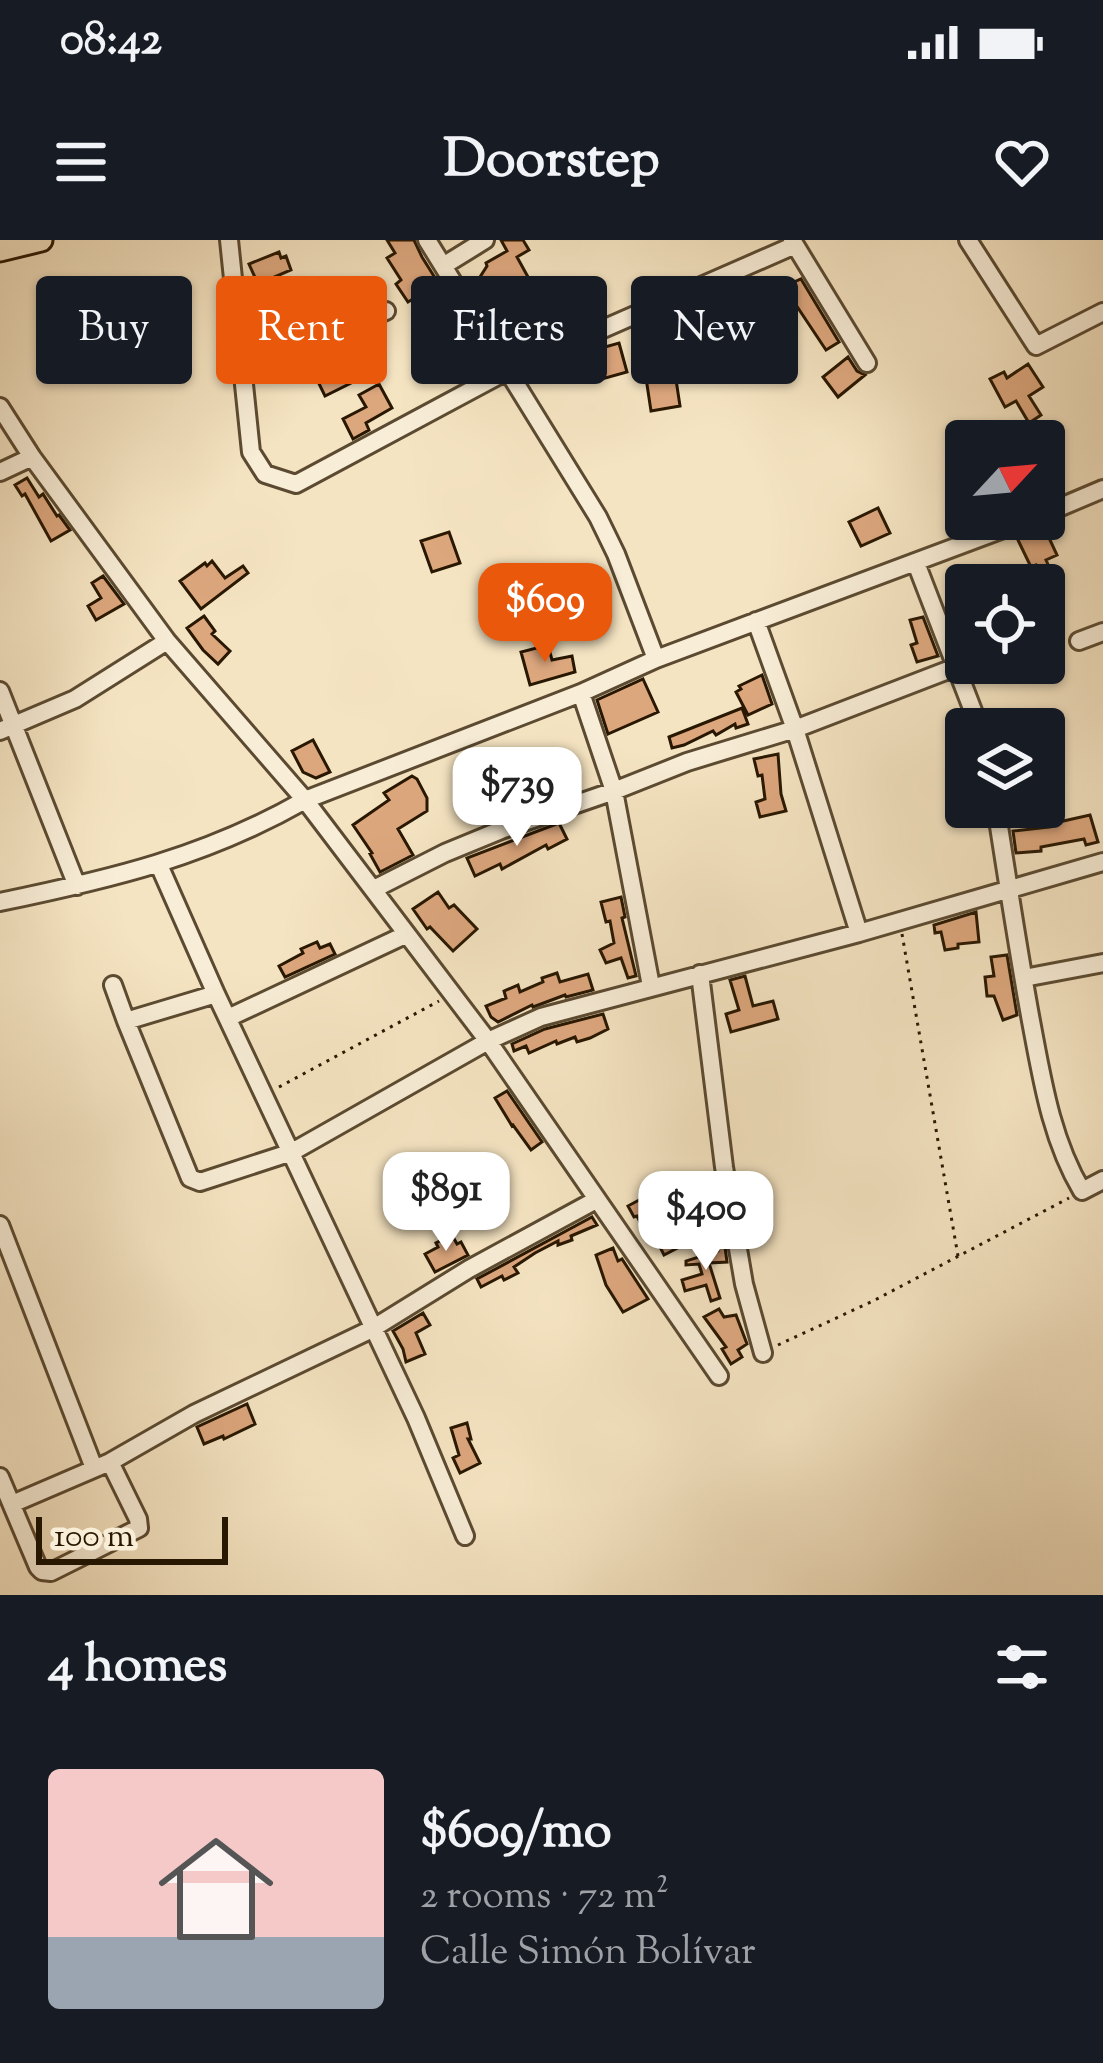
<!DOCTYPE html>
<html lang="en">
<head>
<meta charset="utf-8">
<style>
  body { margin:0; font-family:"Sorts Mill Goudy",serif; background:#242831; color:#f1f3f6; height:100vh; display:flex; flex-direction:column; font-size:45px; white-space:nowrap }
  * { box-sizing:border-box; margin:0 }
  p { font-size:39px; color:#9ea1a6 }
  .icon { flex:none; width:66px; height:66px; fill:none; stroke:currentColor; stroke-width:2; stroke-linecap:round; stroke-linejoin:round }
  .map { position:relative; height:1355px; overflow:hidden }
  .drawer { display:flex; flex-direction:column; background:#171b24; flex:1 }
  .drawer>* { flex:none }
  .banner { position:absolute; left:36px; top:36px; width:1032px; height:108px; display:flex; gap:24px }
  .needle { width:78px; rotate:64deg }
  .tools { position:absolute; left:945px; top:180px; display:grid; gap:24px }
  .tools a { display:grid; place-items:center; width:120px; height:120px; border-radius:12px; background:#171b24; box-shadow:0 3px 9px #0004; font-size:60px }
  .scale { position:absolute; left:36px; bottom:30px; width:192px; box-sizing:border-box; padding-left:12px; border:6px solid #281701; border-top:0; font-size:33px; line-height:42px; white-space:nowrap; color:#281701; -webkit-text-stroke:9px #f8edd7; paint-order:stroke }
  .price { position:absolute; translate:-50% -102px; padding:0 27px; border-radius:24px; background:#fff; color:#222; font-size:39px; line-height:78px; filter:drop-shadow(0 3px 6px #0008) }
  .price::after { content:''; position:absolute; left:50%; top:72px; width:36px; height:27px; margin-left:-18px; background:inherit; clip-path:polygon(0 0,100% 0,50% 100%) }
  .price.selected { background:#ea580c; color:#fff }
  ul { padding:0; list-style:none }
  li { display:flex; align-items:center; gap:36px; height:300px; padding:0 48px }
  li+li { border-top:3px solid #363941 }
  li span { display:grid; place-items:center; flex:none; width:336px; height:240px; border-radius:12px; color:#555 }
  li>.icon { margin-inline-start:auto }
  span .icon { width:144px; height:144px; fill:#fffc; stroke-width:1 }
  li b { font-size:51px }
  h2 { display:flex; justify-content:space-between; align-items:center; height:144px; padding:0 48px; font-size:51px }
  .pill { padding:0 42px; border-radius:12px; background:#171b24; box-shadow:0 3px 9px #0004; font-size:42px; line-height:108px }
  .pill.selected { background:#ea580c; color:#fff }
  .status { display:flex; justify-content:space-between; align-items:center; height:84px; padding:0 60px; background:#171b24; direction:ltr }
  .status svg { height:33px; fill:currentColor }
  header { display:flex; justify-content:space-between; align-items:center; height:156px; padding:0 48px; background:#171b24; font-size:54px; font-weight:800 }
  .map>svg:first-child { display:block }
  .building { fill:#dda77e; stroke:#281701; stroke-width:3 }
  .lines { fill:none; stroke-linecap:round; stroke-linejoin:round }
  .minor-casing { stroke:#5b4a31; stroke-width:22 }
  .major-casing { stroke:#281701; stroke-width:27 }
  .path { stroke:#281701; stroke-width:3; stroke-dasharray:3 6; stroke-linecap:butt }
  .minor { stroke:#f8edd7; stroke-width:16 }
  .major { stroke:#f5e4c2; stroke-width:21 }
</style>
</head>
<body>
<div class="status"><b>08:42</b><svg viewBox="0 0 49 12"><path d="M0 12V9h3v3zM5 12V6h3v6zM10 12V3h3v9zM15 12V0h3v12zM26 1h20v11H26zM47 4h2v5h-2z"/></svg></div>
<header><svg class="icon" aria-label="menu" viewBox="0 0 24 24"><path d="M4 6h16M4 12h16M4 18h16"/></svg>Doorstep<svg class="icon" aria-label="heart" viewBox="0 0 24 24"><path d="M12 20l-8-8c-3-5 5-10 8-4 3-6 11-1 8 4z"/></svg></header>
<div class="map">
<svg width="1103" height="1355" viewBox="0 0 1103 1355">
  <rect width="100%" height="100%" fill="#f5e4c2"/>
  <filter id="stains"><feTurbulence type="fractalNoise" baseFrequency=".00167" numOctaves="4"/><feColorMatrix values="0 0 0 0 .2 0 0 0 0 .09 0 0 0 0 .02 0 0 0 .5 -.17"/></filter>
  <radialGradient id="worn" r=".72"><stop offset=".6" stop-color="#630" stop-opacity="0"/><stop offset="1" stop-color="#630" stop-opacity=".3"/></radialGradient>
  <path class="building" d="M387 0H414L422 17 457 73 442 82 424 52 408 62 396 44 401 40 387 18 395 13Z
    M501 0H523L529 10 517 17 528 37 495 57 491 49 483 45 480 37 487 26 486 23 507 11Z
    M279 12 281 18 286 16 291 30 258 44 249 24Z
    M801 39 839 102 826 110 792 59 789 60 783 47Z
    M295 56 299 78 258 86 254 64Z
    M619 103 627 132 602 139 594 110Z
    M334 107 351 143 325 156 307 119Z
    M848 117 857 131 865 135 838 157 823 137Z
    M1028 124 1043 147 1029 156 1041 175 1029 183 1016 161 1005 167 990 139 1004 132 1007 138Z
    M675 133 680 166 651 171 646 138Z
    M379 144 392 168 366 183 369 190 353 199 343 179 366 167 359 155Z
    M27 238 39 257 43 254 57 276 59 275 70 290 51 301 25 254 22 256 15 245Z
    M878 268 890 293 861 306 849 282Z
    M1044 287 1057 315 1046 320 1057 344 1046 349 1036 325 1031 327 1017 298Z
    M449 292 460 323 432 332 421 301Z
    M212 321 225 338 243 326 248 333 201 369 180 341 205 323 207 326Z
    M103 336 124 364 96 380 88 366 101 358 92 343Z
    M204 376 215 391 212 394 230 411 218 424 203 410 187 388Z
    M923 377 938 416 917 422 911 405 917 403 910 380Z
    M548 405 552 420 572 416 575 432 530 445 521 412Z
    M762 435 772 464 748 475 736 452 741 449 739 446Z
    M643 439 658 472 608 494 597 460Z
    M742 468 748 484 736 488 735 484 716 495 713 491 684 505 672 508 669 497Z
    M313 500 330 532 316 538 303 532 292 511Z
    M778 514 781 554 786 571 760 577 756 562 765 559 762 535 758 536 754 519Z
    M412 536 417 539 427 558V571L398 589 413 615 380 632 370 614 372 613 353 585 389 560 384 553Z
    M1090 575 1098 602 1086 605 1084 599 1041 607V611L1016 613 1013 591 1050 587V584Z
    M559 583 567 599 548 609 546 605 502 629 500 624 475 636 467 618Z
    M438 652 449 668 454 665 477 689 453 711 430 687 427 689 413 669Z
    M621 657 625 677 622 678 636 736 628 738 621 718 606 723 600 710 614 703 610 681 606 682 601 662Z
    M976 672 979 702 958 704V708L945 710 941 692 935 693 934 685Z
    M317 702 320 708 330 704 335 714 285 737 279 726 303 713 301 709Z
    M1007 715 1017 775 1003 780 994 756H987L985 737 994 736 991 717Z
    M557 733 560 742 588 734 593 750 566 757 565 755 533 767 532 765 498 782 491 777 486 766 506 758 504 751 518 745 520 752 543 742 542 738Z
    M745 736 753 766 773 761 778 779 731 792 726 774 739 770 730 740Z
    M603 774 608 789 590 798 577 802 575 797 557 804 556 801 529 813 526 806 514 811 512 804 545 789Z
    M507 851 542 902 531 910 513 885 512 886 495 858Z
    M641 959 653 982 665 976 667 979 692 973 694 983 677 988 685 1004 664 1015 655 997 649 1000 637 976 634 977 628 966Z
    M592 977 597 985 571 996 572 1000 558 1005V1001L535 1013 514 1027 518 1033 504 1040 502 1036 481 1047 477 1039Z
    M452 995 457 1004 461 1002 468 1015 435 1032 425 1014 438 1007 436 1003Z
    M718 1007H725L727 1022 709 1023 720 1058 711 1061 706 1045 685 1051 682 1040 702 1034 699 1024 686 1025V1021L718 1011Z
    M613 1008 618 1021 622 1019 648 1059 623 1072 606 1045 596 1015Z
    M719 1069 724 1077 736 1075 747 1104 738 1110 742 1117 731 1124 722 1109 726 1107 704 1077Z
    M423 1073 430 1085 416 1093 425 1114 406 1122 403 1109 393 1091Z
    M247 1164 255 1184 224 1199 223 1196 204 1204 197 1187Z
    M467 1183 471 1199H468L480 1223 460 1233 453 1218 459 1215 451 1188Z"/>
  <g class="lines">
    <defs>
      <path id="minor" d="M229 0 251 212 265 234 296 244 507 131 795 5
        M427 0 598 277 616 314 656 419
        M792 0 867 123
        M968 0 1036 106 1103 72
        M443 26 485 0
        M244 132 386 71
        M0 167 32 217 167 401 305 560 488 801 719 1136
        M0 232 32 217
        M1044 274 1103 249
        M916 323 980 489
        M756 381 795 489 859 693
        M1079 401 1103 392
        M0 451 77 646
        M581 453 614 551 651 746
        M0 491 75 459 167 401
        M996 567C1007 638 1018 710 1031 781 1042 839 1051 899 1082 951L1103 940
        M159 625 216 754 416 1178 465 1296
        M374 649 445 613 501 590 614 551 687 522 795 489 956 427
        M0 662C111 639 205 617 305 560L581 453 656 419 1030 279
        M700 734 724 927 744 1044 763 1113
        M1024 738 1103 723
        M113 745 126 781 216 754
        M228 778 405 695
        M126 781 190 938 200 942 292 912 488 801 541 777 859 693 1103 622
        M0 985 94 1228
        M0 1237 38 1327 42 1331 51 1332 139 1288 138 1279 110 1222
        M12 1264 110 1222 194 1174 372 1089 469 1029 596 960"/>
      <path id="major" d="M0 10 41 0"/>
    </defs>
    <use href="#minor" class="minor-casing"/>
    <use href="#major" class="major-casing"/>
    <path class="path" d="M902 694 958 1016
      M279 847 439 761
      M778 1105 873 1061 1069 958"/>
    <use href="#minor" class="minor"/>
    <use href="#major" class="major"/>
  </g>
  <rect width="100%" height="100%" filter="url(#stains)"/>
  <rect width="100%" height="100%" fill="url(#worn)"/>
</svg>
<div class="tools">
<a><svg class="needle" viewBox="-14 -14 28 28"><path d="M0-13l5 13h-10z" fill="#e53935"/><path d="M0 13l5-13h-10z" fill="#9ea1a6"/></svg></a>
<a><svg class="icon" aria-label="locate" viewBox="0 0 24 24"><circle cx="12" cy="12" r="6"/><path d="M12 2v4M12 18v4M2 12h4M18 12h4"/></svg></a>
<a><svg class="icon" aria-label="layers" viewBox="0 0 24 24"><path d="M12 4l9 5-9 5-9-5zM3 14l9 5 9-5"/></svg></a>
</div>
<div class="scale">100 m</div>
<b class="price selected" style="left:545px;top:425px">$609</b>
<b class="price" style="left:517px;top:609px">$739</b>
<b class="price" style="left:446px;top:1014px">$891</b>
<b class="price" style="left:706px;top:1033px">$400</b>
<div class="banner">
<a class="pill">Buy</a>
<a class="pill selected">Rent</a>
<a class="pill">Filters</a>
<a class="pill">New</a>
</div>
</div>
<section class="drawer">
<h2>4 homes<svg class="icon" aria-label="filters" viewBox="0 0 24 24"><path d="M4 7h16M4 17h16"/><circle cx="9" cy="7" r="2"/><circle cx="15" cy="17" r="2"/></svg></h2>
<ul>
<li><span style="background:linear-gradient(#f6c9c9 70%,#9aa5b1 0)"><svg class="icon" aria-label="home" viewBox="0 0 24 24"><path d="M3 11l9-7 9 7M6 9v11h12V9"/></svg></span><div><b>$609/mo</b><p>2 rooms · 72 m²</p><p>Calle Simón Bolívar</p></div></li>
</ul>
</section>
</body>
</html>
